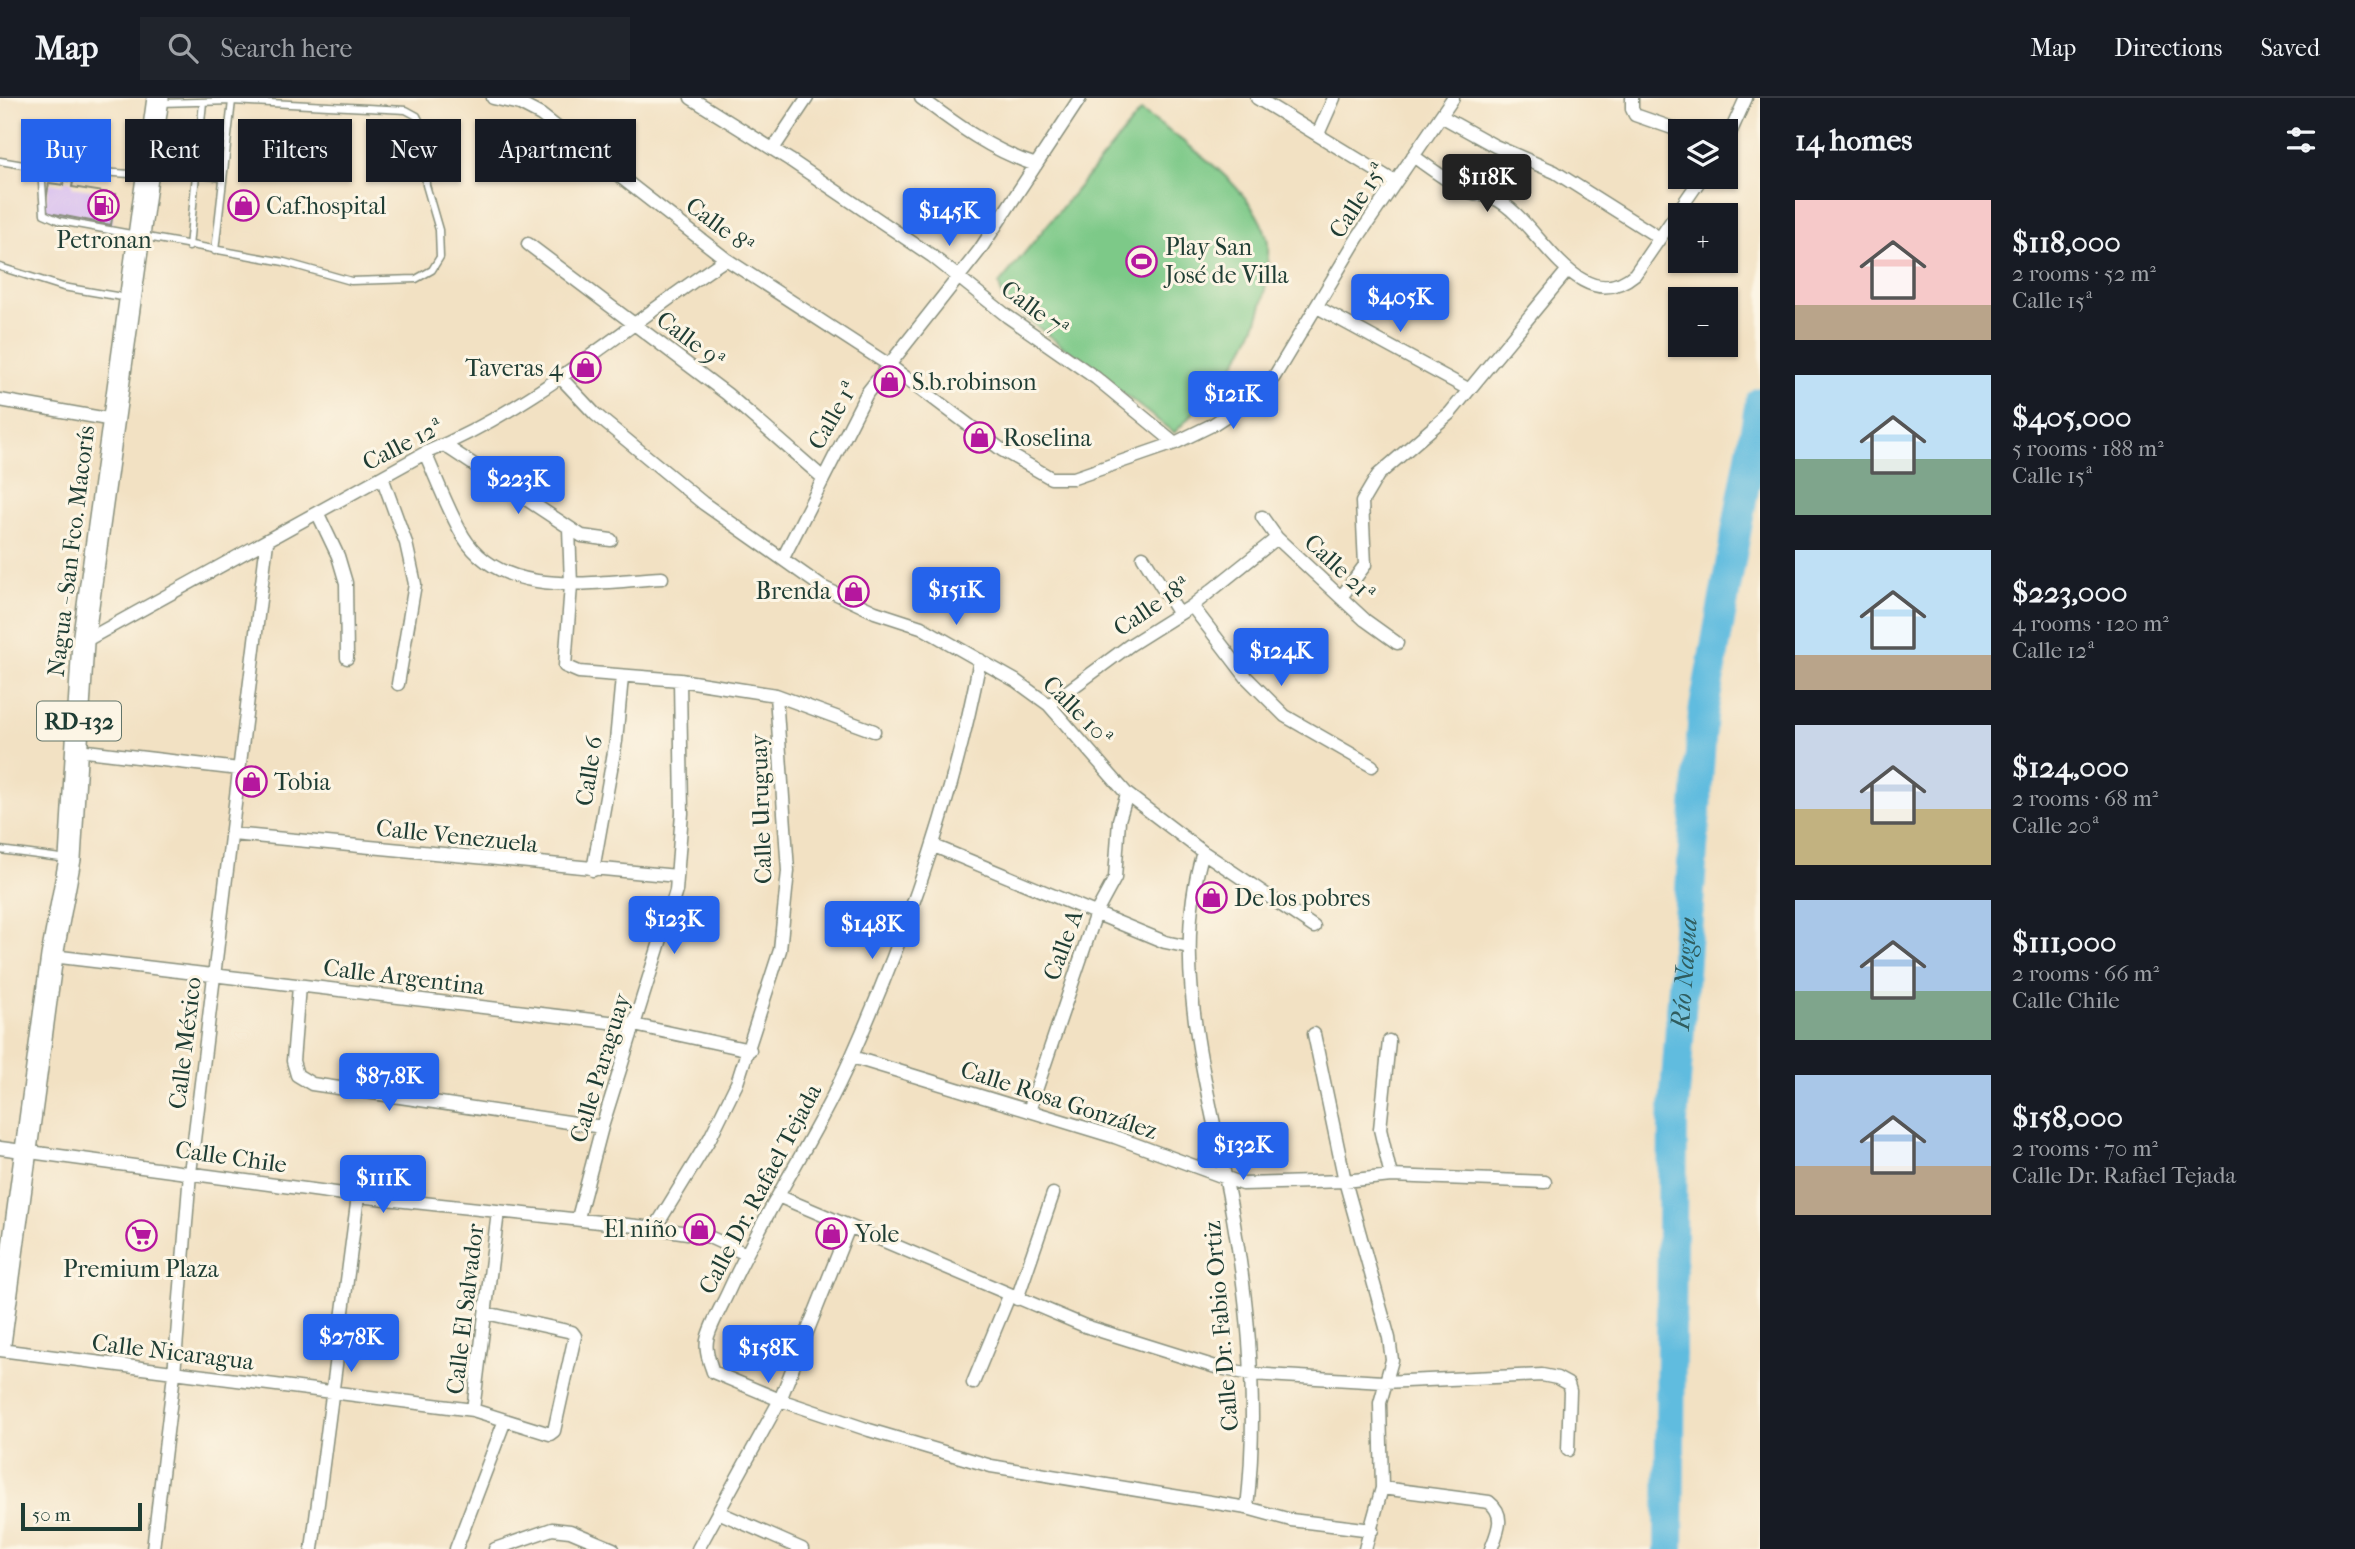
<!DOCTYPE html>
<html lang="en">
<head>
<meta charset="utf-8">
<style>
  body { margin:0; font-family:"IM FELL French Canon",serif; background:#20242c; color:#f1f3f6; height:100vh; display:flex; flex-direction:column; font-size:26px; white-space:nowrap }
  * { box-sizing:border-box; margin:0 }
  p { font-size:23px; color:#9ea1a6 }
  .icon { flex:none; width:38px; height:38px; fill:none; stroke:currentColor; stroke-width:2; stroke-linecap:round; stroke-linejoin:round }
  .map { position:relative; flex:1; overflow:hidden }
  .drawer { display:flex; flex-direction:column; background:#171b24; width:595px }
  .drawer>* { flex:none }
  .guide { position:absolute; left:21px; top:21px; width:665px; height:63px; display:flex; gap:14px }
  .buttons { position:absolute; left:1668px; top:21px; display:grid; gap:14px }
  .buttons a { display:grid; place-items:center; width:70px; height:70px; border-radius:0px; background:#171b24; box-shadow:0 2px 5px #0004; font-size:35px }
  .scale { position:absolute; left:21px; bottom:18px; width:121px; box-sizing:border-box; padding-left:7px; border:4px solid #1f3d34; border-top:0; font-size:19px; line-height:24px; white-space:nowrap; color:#1f3d34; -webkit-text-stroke:5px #fcf5e5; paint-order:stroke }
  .price { position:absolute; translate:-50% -60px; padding:0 16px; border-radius:7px; background:#2563eb; color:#fff; font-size:23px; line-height:46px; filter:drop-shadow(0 2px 4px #0008) }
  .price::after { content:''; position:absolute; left:50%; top:42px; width:21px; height:16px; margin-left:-10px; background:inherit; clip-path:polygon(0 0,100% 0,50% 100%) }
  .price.selected { background:#222; color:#fff }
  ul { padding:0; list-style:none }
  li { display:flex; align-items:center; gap:21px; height:175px; padding:0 35px }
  li span { display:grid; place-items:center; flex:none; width:196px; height:140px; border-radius:0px; color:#555 }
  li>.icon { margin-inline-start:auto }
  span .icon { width:84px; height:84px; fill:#fffc; stroke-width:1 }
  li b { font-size:30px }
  h2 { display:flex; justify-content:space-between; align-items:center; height:84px; padding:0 35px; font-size:30px }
  .tag { padding:0 24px; border-radius:0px; background:#171b24; box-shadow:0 2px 5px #0004; font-size:24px; line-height:63px }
  .tag.selected { background:#2563eb; color:#fff }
  header { display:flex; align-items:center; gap:42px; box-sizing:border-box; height:98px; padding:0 35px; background:#171b24; border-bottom:2px solid #363941 }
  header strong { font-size:33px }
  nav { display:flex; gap:38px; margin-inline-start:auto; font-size:24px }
  .search { width:490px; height:63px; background:#20242c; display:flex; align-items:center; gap:18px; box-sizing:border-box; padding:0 24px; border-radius:0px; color:#9ea1a6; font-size:26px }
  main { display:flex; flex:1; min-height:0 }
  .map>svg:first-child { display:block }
  .green { fill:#7dc988; stroke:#4e835e; stroke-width:2 }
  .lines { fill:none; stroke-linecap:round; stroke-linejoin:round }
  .river { stroke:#61bcdf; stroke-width:30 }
  .building { fill:#cfb1f2 }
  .lane-casing { stroke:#888f7c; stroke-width:9 }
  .street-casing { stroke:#888f7c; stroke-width:15 }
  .primary-casing { stroke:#888f7c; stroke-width:24 }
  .lane { stroke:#fff; stroke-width:6 }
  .street { stroke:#fff; stroke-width:12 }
  .primary { stroke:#fff; stroke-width:21 }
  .labels { text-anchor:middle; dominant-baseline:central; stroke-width:6; stroke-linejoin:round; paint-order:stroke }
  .shield { fill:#fcf5e5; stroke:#617469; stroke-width:2 }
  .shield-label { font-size:23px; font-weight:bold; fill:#1f3d34 }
  .street-label { font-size:24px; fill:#1f3d34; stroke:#fcf5e5 }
  .poi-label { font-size:24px; fill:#1f3d34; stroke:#fcf5e5; text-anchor:start }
  .water-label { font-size:26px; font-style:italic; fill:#305d5f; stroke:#fcf5e5 }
</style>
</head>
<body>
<header>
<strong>Map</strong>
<div class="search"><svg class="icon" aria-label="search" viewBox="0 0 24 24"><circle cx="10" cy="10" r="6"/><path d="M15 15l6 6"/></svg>Search here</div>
<nav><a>Map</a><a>Directions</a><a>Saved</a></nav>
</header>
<main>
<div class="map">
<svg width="1760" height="1451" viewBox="0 0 1760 1451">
  <rect width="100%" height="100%" fill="#fcf5e5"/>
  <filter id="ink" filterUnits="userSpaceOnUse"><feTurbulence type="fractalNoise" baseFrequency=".0143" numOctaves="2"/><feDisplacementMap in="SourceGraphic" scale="14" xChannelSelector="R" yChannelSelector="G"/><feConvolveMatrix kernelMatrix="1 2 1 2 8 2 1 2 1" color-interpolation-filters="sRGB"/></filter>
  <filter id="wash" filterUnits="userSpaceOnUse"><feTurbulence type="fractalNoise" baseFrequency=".00686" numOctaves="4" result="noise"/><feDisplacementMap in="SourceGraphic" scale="28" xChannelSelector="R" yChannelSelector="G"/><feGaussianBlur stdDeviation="1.57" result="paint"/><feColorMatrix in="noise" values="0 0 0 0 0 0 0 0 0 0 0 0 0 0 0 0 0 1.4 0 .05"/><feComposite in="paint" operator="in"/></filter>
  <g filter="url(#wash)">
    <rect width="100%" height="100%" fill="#f2e1c3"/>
    <path class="green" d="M1141 13C1184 44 1251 86 1267 140 1270 149 1267 163 1267 172 1264 243 1221 287 1174 335L1003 202 999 186Z"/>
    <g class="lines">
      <path class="river" id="s1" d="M1669 1451 1673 1024 1703 615 1760 304"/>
    </g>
    <g id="blocks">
      <path class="building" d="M64 82 73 84 72 89 116 96 111 127 44 114 49 85 63 87Z"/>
    </g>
  </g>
  <g filter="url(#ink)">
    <use href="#blocks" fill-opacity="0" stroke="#888f7c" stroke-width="2"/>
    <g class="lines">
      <defs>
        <path id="lane" d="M0 63 41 70 145 77
          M41 70 44 116 60 123 284 164 351 183 416 181 432 172 440 159 439 132 426 87 423 30 417 18 406 12 232 3 160 5
          M196 76 223 80
          M189 149 203 4
          M215 153 232 3
          M0 169 63 189 128 200
          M0 752 68 761"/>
        <path id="street" d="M493 0 520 6 541 17 726 161 889 267 1002 352 1051 380H1074L1175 345 1212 327 1249 303 1274 279 1358 139 1453 0
          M691 0 790 62 932 158 1007 218 1096 280 1175 345
          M921 0C957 27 992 53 1036 67
          M1257 0 1395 84
          M1632 0V11L1635 17 1681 33
          M1441 18 1495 48 1555 74 1658 139
          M1318 36 1334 0
          M1726 44 1746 0
          M773 51 807 0
          M1413 58C1432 71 1450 86 1473 95 1479 97 1487 97 1494 100 1538 120 1577 224 1635 176L1702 79
          M528 146 727 296 822 379
          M1317 209 1468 291
          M561 280 595 316 703 405 822 489 875 514 921 529 1016 583 1049 607 1127 696 1203 754 1314 829
          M0 302 113 322
          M444 347 582 438 611 442
          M425 355C437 382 448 412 463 438 503 504 599 483 662 480
          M382 379 406 445 415 486 398 586
          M318 416 338 458 346 485 347 560
          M1262 419 1277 440 1365 522 1397 545
          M569 430 571 487 565 568 579 574 680 582 776 597 874 633
          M1143 459 1179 516
          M783 460 867 295 979 153 1080 0
          M1342 498 1365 467 1362 404 1378 377 1450 315 1567 173
          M1192 508 1247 580 1285 618 1372 668
          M83 544 425 355C537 309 626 227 726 161
          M980 562C954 699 908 832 851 960 816 1039 766 1111 730 1190 723 1206 713 1222 708 1238 704 1251 709 1262 713 1274L780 1302 869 1332 991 1368 1247 1410 1291 1422 1372 1432
          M1049 607 1130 547 1192 508 1277 440
          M78 652 239 671
          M232 736 677 778
          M934 748 1165 844 1189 849
          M1203 754C1167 871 1213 1003 1233 1120 1250 1215 1258 1313 1247 1410
          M593 772 616 643 622 579
          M52 858 634 927 750 952
          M299 888 293 963 297 977 312 986 602 1029
          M1314 936 1345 1083 1389 1240 1392 1262 1380 1305 1382 1390 1365 1451
          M1389 943 1380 1031 1391 1078
          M852 959 1115 1039 1243 1086 1345 1083 1391 1078 1545 1084
          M1029 1013 1096 815 1115 780 1119 722 1127 696
          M0 1050 358 1098 655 1130 707 1138 746 1156
          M778 1098 1085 1228 1219 1270 1251 1276 1383 1284 1542 1277 1557 1280 1568 1286 1570 1293 1568 1352
          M578 1120 602 1029 676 793 682 715 680 582
          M655 1130 710 1040 737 985 780 852 788 773 776 597
          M1017 1201 1053 1096
          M0 1252 473 1312 550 1336 554 1333 575 1238 572 1234 486 1215
          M973 1285 1009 1198
          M473 1312 498 1114
          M1382 1390 1489 1404C1506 1417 1498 1433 1491 1451
          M718 1414 802 1451
          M153 1451 174 1276 190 1075 267 444
          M312 1451 358 1098
          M456 1451 505 1322
          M495 1451 552 1431 570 1433 613 1451
          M698 1451 780 1302 849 1129"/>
        <path id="primary" d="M0 1246 52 858 70 761 83 544 158 0"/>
      </defs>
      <use href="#lane" class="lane-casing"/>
      <use href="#street" class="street-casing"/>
      <use href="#primary" class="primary-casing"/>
      <use href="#lane" class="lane"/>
      <use href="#street" class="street"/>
      <use href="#primary" class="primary"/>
    </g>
  </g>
  <defs>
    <symbol id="fuel-ring" viewBox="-11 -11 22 22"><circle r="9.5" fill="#fcf5e5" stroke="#b5179e" stroke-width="1.5"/><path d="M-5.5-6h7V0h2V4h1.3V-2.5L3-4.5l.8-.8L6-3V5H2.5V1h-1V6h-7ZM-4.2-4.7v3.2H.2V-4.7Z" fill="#b5179e"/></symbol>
    <symbol id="shop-ring" viewBox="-11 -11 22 22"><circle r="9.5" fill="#fcf5e5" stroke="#b5179e" stroke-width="1.5"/><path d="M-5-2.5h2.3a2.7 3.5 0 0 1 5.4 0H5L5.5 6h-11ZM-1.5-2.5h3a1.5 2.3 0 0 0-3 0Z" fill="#b5179e"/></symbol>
    <symbol id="stadium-ring" viewBox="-11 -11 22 22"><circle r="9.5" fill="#fcf5e5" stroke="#b5179e" stroke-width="1.5"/><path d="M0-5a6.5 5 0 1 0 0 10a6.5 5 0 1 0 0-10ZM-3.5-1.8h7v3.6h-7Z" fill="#b5179e"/></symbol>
    <symbol id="supermarket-ring" viewBox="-11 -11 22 22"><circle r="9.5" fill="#fcf5e5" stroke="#b5179e" stroke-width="1.5"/><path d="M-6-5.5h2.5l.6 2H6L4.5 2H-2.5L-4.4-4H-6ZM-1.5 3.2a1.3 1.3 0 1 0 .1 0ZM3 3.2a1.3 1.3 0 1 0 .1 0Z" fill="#b5179e"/></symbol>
  </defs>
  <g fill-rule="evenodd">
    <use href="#fuel-ring" x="86" y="90" width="35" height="35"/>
    <use href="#shop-ring" x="226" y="90" width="35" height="35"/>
    <use href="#stadium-ring" x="1124" y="146" width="35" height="35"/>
    <use href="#shop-ring" x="568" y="252" width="35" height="35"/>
    <use href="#shop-ring" x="872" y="266" width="35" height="35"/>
    <use href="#shop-ring" x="962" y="322" width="35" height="35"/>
    <use href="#shop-ring" x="836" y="476" width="35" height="35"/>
    <use href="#shop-ring" x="234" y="666" width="35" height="35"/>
    <use href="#shop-ring" x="1194" y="782" width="35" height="35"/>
    <use href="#shop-ring" x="682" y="1114" width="35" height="35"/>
    <use href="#shop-ring" x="814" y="1118" width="35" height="35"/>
    <use href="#supermarket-ring" x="124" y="1120" width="35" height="35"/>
  </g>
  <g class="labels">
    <rect class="shield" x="37" y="603.5" width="84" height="39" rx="5"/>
    <g class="shield-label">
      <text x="79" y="623">RD-132</text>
    </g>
    <g class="street-label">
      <text transform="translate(1358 102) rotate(-57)">Calle 15ª</text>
      <text transform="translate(720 128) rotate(37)">Calle 8ª</text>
      <text transform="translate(1035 211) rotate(37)">Calle 7ª</text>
      <text transform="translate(691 242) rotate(37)">Calle 9ª</text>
      <text transform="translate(833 317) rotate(-60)">Calle 1ª</text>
      <text transform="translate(403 346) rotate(-27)">Calle 12ª</text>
      <text transform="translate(71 453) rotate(-83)">Nagua - San Fco. Macorís</text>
      <text transform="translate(1340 470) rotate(43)">Calle 21ª</text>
      <text transform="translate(1152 508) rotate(-34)">Calle 18ª</text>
      <text transform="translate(1078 613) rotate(45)">Calle 10ª</text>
      <text transform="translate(589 673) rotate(-81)">Calle 6</text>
      <text transform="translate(761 711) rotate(-92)">Calle Uruguay</text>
      <text transform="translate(457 738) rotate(6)">Calle Venezuela</text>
      <text transform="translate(1063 847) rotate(-70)">Calle A</text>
      <text transform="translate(404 879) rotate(7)">Calle Argentina</text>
      <text transform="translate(185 945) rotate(-83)">Calle México</text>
      <text transform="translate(600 970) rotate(-73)">Calle Paraguay</text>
      <text transform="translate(1059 1002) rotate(18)">Calle Rosa González</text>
      <text transform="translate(231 1059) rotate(8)">Calle Chile</text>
      <text transform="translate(760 1091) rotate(-62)">Calle Dr. Rafael Tejada</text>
      <text transform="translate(465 1211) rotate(-83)">Calle El Salvador</text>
      <text transform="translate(1221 1228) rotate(-95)">Calle Dr. Fabio Ortiz</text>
      <text transform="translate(173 1254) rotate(7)">Calle Nicaragua</text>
    </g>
    <g class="poi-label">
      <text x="266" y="108">Caf.hospital</text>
      <text x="104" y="142" text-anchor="middle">Petronan</text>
      <text x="1165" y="149">Play San<tspan x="1165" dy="28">José de Villa</tspan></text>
      <text x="563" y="270" text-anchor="end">Taveras 4</text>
      <text x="912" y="284">S.b.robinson</text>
      <text x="1003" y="340">Roselina</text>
      <text x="831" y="493" text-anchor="end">Brenda</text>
      <text x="274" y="684">Tobia</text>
      <text x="1234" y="800">De los pobres</text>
      <text x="677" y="1131" text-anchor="end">El niño</text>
      <text x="855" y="1136">Yole</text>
      <text x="141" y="1171" text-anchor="middle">Premium Plaza</text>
    </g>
    <g class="water-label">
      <text stroke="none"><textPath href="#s1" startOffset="576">Río Nagua</textPath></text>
    </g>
  </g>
</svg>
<div class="buttons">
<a><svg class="icon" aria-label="layers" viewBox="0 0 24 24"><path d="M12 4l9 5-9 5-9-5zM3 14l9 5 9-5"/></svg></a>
<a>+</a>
<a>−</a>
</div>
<div class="scale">50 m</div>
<b class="price selected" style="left:1487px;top:116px">$118K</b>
<b class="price" style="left:949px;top:150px">$145K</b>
<b class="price" style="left:1400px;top:236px">$405K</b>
<b class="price" style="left:1233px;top:333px">$121K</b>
<b class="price" style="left:518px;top:418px">$223K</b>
<b class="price" style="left:956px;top:529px">$151K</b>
<b class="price" style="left:1281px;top:590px">$124K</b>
<b class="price" style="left:674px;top:858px">$123K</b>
<b class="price" style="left:872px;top:863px">$148K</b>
<b class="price" style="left:389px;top:1015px">$87.8K</b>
<b class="price" style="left:1243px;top:1084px">$132K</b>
<b class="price" style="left:383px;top:1117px">$111K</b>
<b class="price" style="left:351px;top:1276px">$278K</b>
<b class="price" style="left:768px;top:1287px">$158K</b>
<div class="guide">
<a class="tag selected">Buy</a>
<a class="tag">Rent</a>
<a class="tag">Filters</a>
<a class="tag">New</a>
<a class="tag">Apartment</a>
</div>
</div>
<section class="drawer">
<h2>14 homes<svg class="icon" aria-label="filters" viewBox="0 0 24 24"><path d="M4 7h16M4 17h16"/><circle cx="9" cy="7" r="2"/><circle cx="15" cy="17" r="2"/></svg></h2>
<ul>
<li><span style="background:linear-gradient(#f6c9c9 75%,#b9a48a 0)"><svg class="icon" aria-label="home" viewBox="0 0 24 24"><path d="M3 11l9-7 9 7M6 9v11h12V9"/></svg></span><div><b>$118,000</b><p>2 rooms · 52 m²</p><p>Calle 15ª</p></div></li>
<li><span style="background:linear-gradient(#bfe0f5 60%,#7fa58c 0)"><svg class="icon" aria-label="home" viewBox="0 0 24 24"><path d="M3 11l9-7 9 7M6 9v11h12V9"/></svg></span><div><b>$405,000</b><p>5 rooms · 188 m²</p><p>Calle 15ª</p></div></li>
<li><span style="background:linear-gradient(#bfe0f5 75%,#b9a48a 0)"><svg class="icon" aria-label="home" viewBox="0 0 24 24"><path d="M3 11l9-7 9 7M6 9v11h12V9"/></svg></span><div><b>$223,000</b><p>4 rooms · 120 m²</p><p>Calle 12ª</p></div></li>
<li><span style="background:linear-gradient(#c9d6e8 60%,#c2b280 0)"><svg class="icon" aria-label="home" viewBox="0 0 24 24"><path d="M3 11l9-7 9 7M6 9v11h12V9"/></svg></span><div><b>$124,000</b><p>2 rooms · 68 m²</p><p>Calle 20ª</p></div></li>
<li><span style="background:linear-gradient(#a9c7e8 65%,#7fa58c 0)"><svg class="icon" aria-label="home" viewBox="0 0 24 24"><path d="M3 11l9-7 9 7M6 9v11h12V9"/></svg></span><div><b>$111,000</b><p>2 rooms · 66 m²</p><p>Calle Chile</p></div></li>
<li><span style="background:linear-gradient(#a9c7e8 65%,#b9a48a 0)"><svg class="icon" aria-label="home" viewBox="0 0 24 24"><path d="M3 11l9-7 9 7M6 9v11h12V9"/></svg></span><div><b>$158,000</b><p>2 rooms · 70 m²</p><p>Calle Dr. Rafael Tejada</p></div></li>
</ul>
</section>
</main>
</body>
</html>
